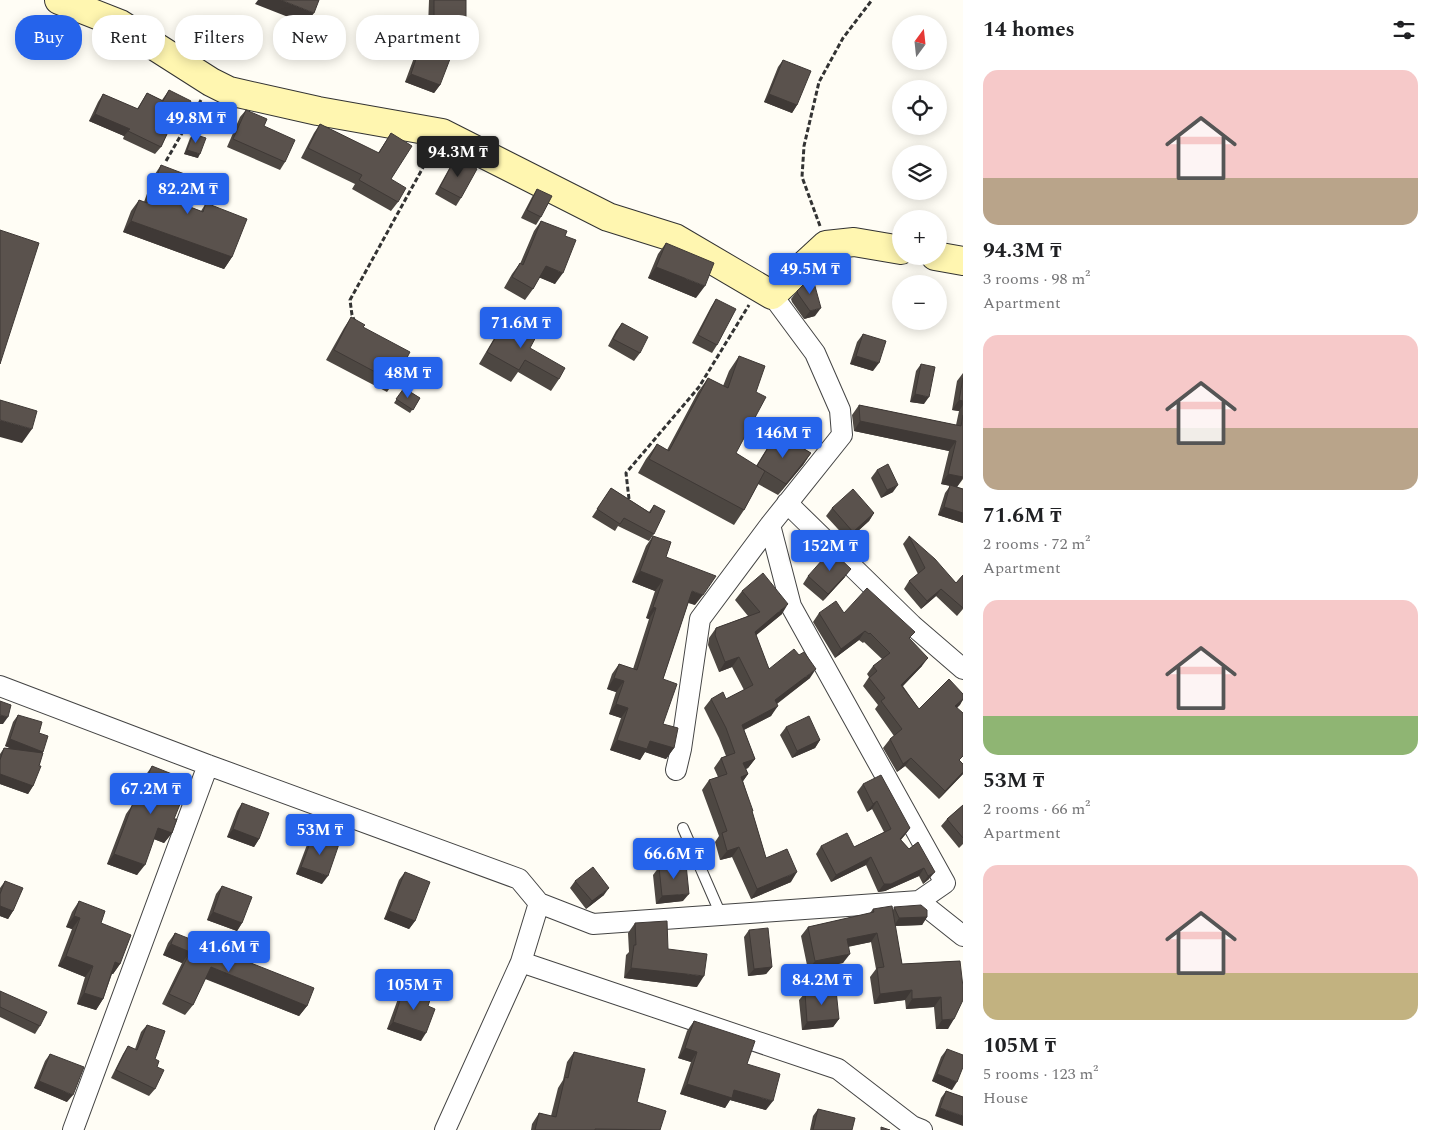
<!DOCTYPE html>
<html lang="en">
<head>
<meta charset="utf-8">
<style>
  body { margin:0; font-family:Spectral,serif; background:#f2f2f2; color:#202124; height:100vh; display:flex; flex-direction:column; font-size:19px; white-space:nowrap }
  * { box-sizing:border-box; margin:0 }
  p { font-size:16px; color:#757577 }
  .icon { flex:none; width:28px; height:28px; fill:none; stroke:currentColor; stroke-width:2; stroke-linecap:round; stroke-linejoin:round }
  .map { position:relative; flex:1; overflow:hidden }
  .panel { display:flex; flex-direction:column; background:#fff; width:475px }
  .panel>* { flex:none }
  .top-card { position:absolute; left:15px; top:15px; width:475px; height:45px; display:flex; gap:10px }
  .needle { width:32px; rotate:15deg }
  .tools { position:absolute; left:892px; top:15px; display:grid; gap:10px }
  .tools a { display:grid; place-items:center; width:55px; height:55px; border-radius:50%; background:#fff; box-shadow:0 2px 12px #0003; font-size:25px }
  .price { position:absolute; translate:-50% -42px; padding:0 11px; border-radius:5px; background:#2563eb; color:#fff; font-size:16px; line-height:32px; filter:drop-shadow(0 1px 2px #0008) }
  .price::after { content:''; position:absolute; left:50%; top:30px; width:15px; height:11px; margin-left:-8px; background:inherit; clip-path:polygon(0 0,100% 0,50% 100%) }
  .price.on { background:#222; color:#fff }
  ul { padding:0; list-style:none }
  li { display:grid; align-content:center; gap:10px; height:265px; padding:0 20px }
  li span { display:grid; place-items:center; height:155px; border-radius:15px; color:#555 }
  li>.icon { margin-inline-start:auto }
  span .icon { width:90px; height:90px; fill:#fffc; stroke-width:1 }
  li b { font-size:21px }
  h2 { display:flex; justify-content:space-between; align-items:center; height:60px; padding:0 20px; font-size:21px }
  .tag { padding:0 18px; border-radius:20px; background:#fff; box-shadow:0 2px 12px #0003; font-size:18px; line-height:45px }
  .tag.on { background:#2563eb; color:#fff }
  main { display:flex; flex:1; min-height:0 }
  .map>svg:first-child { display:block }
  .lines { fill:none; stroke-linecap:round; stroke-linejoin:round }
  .lane-casing { stroke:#444; stroke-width:12 }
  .street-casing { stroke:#444; stroke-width:22 }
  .secondary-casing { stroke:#333; stroke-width:30 }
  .path { stroke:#333; stroke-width:3; stroke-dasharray:5 2.5; stroke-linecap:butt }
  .lane { stroke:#fff; stroke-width:10 }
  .street { stroke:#fff; stroke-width:20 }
  .secondary { stroke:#fff6b0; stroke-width:28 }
  .wall { fill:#4d4742 }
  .shaded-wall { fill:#3f3936 }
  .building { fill:#5a524d; stroke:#3f3936 }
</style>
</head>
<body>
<main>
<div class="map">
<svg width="963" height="1130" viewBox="0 0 963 1130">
  <rect width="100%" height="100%" fill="#fffdf5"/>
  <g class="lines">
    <defs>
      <path id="lane" d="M683 828 721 915"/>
      <path id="street" d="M787 503 912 625 963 669
        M0 686 208 765 519 879 539 903 521 962 445 1130
        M676 770 681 749 700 619 770 525 842 435 840 410 815 353 772 295
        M919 901 963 936
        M539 903 593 924 919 901 945 883 791 606 770 525
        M521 962 838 1069 912 1126 922 1130
        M73 1130 208 765"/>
      <path id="secondary" d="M59 0 120 24 211 82 229 91 318 111 442 133 608 217 675 238 772 295 826 245 854 242 901 250
        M935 256 963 261"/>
    </defs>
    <use href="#lane" class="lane-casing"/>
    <use href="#street" class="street-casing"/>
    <use href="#secondary" class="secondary-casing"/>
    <path class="path" d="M166 161 201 100
      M820 226 802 177 804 146 819 82 843 38 872 0
      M355 322 352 315 350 300 431 153
      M629 499 626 473 699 387 749 305"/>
    <use href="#lane" class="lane"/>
    <use href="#street" class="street"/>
    <use href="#secondary" class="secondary"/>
  </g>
  <path class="wall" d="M429 0H466V20L460 27H428Z
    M420 47 440 85 434 93 405 82 415 55Z
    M783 60 797 105 792 113 764 102 778 67Z
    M169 90 181 120 176 128 171 125 161 147 155 154 123 139 124 136 89 121 98 102 103 94 137 109 147 93 162 100Z
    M246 110 264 126 285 162 280 170 227 147 240 117Z
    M320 124 378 153 391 133V179L398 202 391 211 352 189 355 184 301 158 314 133Z
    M193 134 198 158 184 154 190 138Z
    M456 157 461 198 456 206 435 194 451 165Z
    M161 165 185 205 201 211 206 203 232 257 224 269 123 232 131 211 139 200 144 202 153 177Z
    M537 189 541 217 536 225 521 218 532 197Z
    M541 221 565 236 555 284 539 277 533 289 525 300 504 288 512 274 520 263V264L534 231Z
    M666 243 696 298 648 278 658 254Z
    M797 291 815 316 804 319 792 302 791 299Z
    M716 299 717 345 712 353 692 343 711 307Z
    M351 317 363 327 394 382 387 392 326 360 344 328Z
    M510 318 530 348 559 379 551 391 518 372 511 382 479 364 496 335 504 323 506 325Z
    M622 323 640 353 634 361 608 346 616 331Z
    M863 334 873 371 850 364 857 342Z
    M739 356 736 453 756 466 769 445 777 433 811 453 803 465 778 495 758 484 744 510 734 525 638 473 646 459 657 444 667 450 698 392 708 378 723 386 729 371Z
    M921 364 924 404 910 402 916 371Z
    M963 373V479L957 487 963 489V523L938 515 945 493 950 486 941 484 949 451 854 431 852 415 859 405 956 425 959 411 952 410 957 381Z
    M404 388 420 398 410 413 394 403Z
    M877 470 893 492 881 498 871 478Z
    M611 488 649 512 654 505V534L649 541 618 526 615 531 592 517Z
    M832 508 874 513 869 521 848 540 826 516Z
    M653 536 695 605 688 603 663 679V724L674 748 666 759 645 752 640 760 610 750 621 718 609 714 616 692 607 689 612 674 619 664 633 669 649 619 646 618 655 591 632 582 646 546Z
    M909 536 956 583 963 575V609L957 616 936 596 921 609 904 589 909 581 918 574 903 544Z
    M808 576 845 577 823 601 803 584Z
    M742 591 782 614 756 635 769 669 810 678 777 704 771 716 744 730 755 759 748 768 746 769 748 774 743 781 766 858 791 882 751 899 732 857 720 860 715 842 719 836 702 790 709 780 718 777 714 768 721 758 726 756 719 738 704 708 711 699H726L744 690 732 667 719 672 708 645 709 638 716 628 748 616 735 600Z
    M819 613H844L910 639 922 666 903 686 919 709 963 694V700L957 708 960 761 963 764V774L939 799 905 766 897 772 883 748 890 739 894 736 875 709 878 705 863 686 869 677 867 674 873 666 882 659 864 642 863 643 859 640 835 658 813 622Z
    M18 715 39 733 43 752 33 786 28 794 0 784V754L4 748H10L5 746 13 722Z
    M786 727 820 740 815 748 792 758 780 735Z
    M152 766 175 782 174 819 172 833 164 843 154 839 137 875 107 864 126 814 133 804 145 776Z
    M863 784 910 828 901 840 909 849 918 842 929 879 923 884 919 876 885 891 878 892 866 865 831 882 816 854 821 846 854 847 884 832 872 809 867 812 857 792Z
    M242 803 259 839 254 847 227 837 237 811Z
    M963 805V844L959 848 941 826 947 819Z
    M313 835 322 884 296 874 308 842Z
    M659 867 683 901 656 904 653 875Z
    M405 872 415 921 409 929 384 919 399 880Z
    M5 881 13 911 8 919 0 916V888Z
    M575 881 604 895 586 909 570 888Z
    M222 886 242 923 237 931 207 920 216 894Z
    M79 901 101 923 120 964 113 974H112L103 999 96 1010 77 1004 85 977 58 966 72 929 66 927 72 912Z
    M894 907 927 917 922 925 895 926 902 964 960 961 948 1029H936L934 1007 906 1009 905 1000 874 1004 870 977 876 969 871 942 848 947 843 963 808 970 801 936 808 927 870 913 873 909 893 910Z
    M635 923 668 949 697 987 624 978 626 955 629 952 628 933Z
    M749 930 772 967 766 974 748 976 744 937Z
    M175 933 307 1006 299 1016 205 979 193 1005 185 1015 162 1004 182 963 163 955 168 943Z
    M404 988 428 1006 421 1041 387 1029 399 996Z
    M0 991 40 1026 35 1034 0 1017Z
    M805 993 839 1019 833 1027 802 1030 799 1000Z
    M694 1021 747 1064 766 1110 730 1100 725 1108 680 1094 691 1062 678 1058 687 1031Z
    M147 1025 155 1059V1089L149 1096 111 1078 123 1054 128 1046 135 1049 141 1032Z
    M947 1049 952 1090 932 1081 941 1057Z
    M574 1052 637 1102 660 1130H531L532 1124 539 1113 551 1116 558 1088 563 1080 567 1062Z
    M50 1054 67 1102 34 1088 45 1061Z
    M946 1091 963 1097 935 1116 941 1098Z
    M818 1109 852 1130H810L813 1116Z"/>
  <path class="shaded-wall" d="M258 0H281L314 13 306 24 255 4Z
    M434 19 466 20 460 27H428Z
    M411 74 440 85 434 93 405 82Z
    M769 94 797 105 792 113 764 102Z
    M95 114 130 129 124 136 89 121Z
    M187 150 200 154 198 158 184 154Z
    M131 221 232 257 224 269 123 232Z
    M546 266 563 273 555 284 538 277Z
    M656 267 705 286 696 298 648 278Z
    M821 308 815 316 804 319 810 311Z
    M856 356 879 363 873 371 850 364Z
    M915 394 929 397 924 404 910 402Z
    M959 400 963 401V405L959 411 952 410Z
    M0 420 32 429 22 443 0 437Z
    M860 421 956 441 949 451 854 431Z
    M811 453 803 465 778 495 786 484Z
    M948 474 963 477 957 487 941 484Z
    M898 485 893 492 881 498 887 490Z
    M944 507 963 513V523L938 515Z
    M874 513 869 521 848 540 853 532Z
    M851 569 845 577 823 601 828 594Z
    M640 571 663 580 655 591 632 582Z
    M941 589 936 596 921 609 927 601Z
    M692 591 703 595 695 605 685 601Z
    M788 604 782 614 748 642 755 632Z
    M653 607 656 608 649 619 646 618Z
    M865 631 859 640 835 658 841 649Z
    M739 657 732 667 719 672 725 662Z
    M928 658 922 666 895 694 901 685Z
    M816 669 810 678 768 710 775 700Z
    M614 678 624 681 616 692 607 689Z
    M963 699 960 705 949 715 955 706Z
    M616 704 628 708 621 718 609 714Z
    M778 706 771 716 735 734 742 725Z
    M0 715 8 717 3 724H0Z
    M10 739 43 752 38 760 5 746Z
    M617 740 650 741 674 748 666 759 645 752 640 760 610 750Z
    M820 740 815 748 792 758 797 751Z
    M911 758 905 766 897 772 903 764Z
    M755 759 748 768 737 772 743 763Z
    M963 772V774L961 776 939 799 945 791Z
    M0 774 33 786 28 794 0 784Z
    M748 774 741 784V777Z
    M877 801 872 809 867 812 873 804Z
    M158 828 172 833 164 843 151 838Z
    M910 828 905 835 894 846 900 839Z
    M233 829 259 839 254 847 227 837Z
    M739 847 732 857 720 860 727 851Z
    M114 854 145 865 137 875 107 864Z
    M871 857 866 865 831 882 836 875Z
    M301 867 328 876 322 884 296 874Z
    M924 868 919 876 885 891 878 892 884 884Z
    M797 872 791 882 751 899 757 889Z
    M935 872 929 879 923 884 928 876Z
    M609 888 604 895 586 909 592 901Z
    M689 894 683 901 656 904 662 896Z
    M0 906 13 911 8 919 0 916Z
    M389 911 415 921 409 929 384 919Z
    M213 912 242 923 237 931 207 920Z
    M74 916 80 918 72 929 66 927Z
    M927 917 922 925 894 926 899 918Z
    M877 933 871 942 840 948 847 939Z
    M171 944 190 952 182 963 163 955Z
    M850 954 843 963 808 970 815 961Z
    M66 956 93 966 85 977 58 966Z
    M115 962 120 964 113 974 108 973Z
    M211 967 307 1006 299 1016 204 978Z
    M772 967 766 974 748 976 754 969Z
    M631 968 704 976 697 987 624 978Z
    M912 990 905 1000 874 1004 880 994Z
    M84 993 103 999 96 1010 77 1004Z
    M941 997 934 1007 906 1009 912 999Z
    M839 1019 833 1027 802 1030 807 1022Z
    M954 1019 948 1029H936L942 1020Z
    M393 1022 426 1033 421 1041 387 1029Z
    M685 1048 697 1052 691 1062 678 1058Z
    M937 1074 957 1082 952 1090 932 1081Z
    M39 1081 73 1095 67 1102 34 1088Z
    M687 1084 734 1090 773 1101 766 1110 730 1100 725 1108 680 1094Z
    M940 1108 963 1116V1126L935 1116Z"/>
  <path class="building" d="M281 0H319L314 13Z
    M434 0H466V20L434 19Z
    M420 47 450 59 440 85 411 74Z
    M783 60 811 71 797 105 769 94Z
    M169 90 191 101 181 120 175 117 161 147 128 131 130 129 95 114 103 94 138 109 147 93 163 101Z
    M246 110 267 119 264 126 295 140 285 162 233 139Z
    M320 124 379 153 391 133 412 146 391 179 406 188 398 202 359 180 362 175 308 148Z
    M193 134 206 138 200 154 187 150Z
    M456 157 477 169 461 198 440 187Z
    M161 165 195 178 185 205 203 212 206 203 247 219 232 257 131 221 139 200 147 203Z
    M537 189 552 196 541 217 527 210Z
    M541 221 567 231 565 236 576 240 563 273 546 266 533 289 512 277 520 263 523 265Z
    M0 230 39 243 0 364Z
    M666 243 714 263 705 286 656 267Z
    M813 279 821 308 810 311 798 294 797 291 808 280Z
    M716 299 736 309 717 345 698 335Z
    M351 317 365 325 363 327 410 352 394 382 334 350Z
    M510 318 538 333 530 348 565 368 559 379 525 360 519 370 487 352 504 323 506 325Z
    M622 323 648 337 640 353 613 339Z
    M863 334 886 341 879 363 856 356Z
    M739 356 765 366 756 392 766 397 736 453 765 471 744 510 649 459 657 444 669 451 708 378 728 388Z
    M921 364 935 367 929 397 915 394Z
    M963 378V401L959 400Z
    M404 388 420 398 413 410 396 399Z
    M0 400 37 411 32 429 0 420Z
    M859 405 961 426 963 415V477L948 474 956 441 860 421Z
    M777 433 811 453 786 484 757 466Z
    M888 464 898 485 887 490 877 470Z
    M950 485 963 489V513L944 507Z
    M611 488 650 513 654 505 665 511 654 534 624 518 620 524 597 509Z
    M853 489 874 513 853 532 832 508Z
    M653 536 671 542 666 557 716 576 703 595 692 591 663 679 677 684 663 724 678 728 674 748 650 741 647 749 617 740 628 708 616 704 624 681 614 678 619 664 637 670 656 608 653 607 663 580 640 571Z
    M909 536 935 559 956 583 963 575V608L941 589 927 601 909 581 925 568Z
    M831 550 851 569 828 594 808 576Z
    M763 573 788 604 755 632 769 669 794 649 799 655 804 652 816 669 775 700 778 706 742 725 755 759 743 763 748 774 741 777 753 811H752L766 858 787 849 797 872 757 889 739 847 727 851 722 833 727 831 709 780 727 774 721 758 735 753 726 728 711 699 723 692 726 699 753 685 739 657 725 662 715 635 716 628 760 612 742 591Z
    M867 588 915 632 909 638 928 658 901 685 919 709 949 679 963 694V699L955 706 963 713V756L959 760 963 764V772L945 791 911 758 903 764 890 739 902 729 881 701 885 698 869 678 877 671 873 666 890 653 870 633 869 634 865 631 841 649 819 613 836 601 844 613Z
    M0 701 11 705 8 717 0 715Z
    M18 715 42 722 39 733 48 736 43 752 10 739Z
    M809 716 820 740 797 751 786 727Z
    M4 748 43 753 39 766H41L33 786 0 774V760Z
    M152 766 177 776 175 782 187 787 174 819H177L172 833 158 828 145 865 114 854 133 803 136 804Z
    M881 775 910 828 900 839 909 849 918 842 935 872 928 876 924 868 891 884H884L871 857 836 875 821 846 847 833 854 847 891 829 877 801 873 804 863 784Z
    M242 803 269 813 259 839 233 829Z
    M963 805V838L947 819Z
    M313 835 339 844 328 876 301 867Z
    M686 864 689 894 662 896 659 867Z
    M593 867 609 888 592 901 575 881Z
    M405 872 430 882 415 921 389 911Z
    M5 881 23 888 13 911 0 906V894Z
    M222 886 252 897 242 923 213 912Z
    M79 901 105 911 101 923 131 935 120 964 115 962 103 999 84 993 93 966 66 956 80 918 74 916Z
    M921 905 927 910V917L899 918 894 907Z
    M892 906 902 964 960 961 963 987V1000L954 1019 942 1020 941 997 912 999V990L880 994 877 968 884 967 877 933 847 939 850 954 815 961 808 927 874 912 873 909Z
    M667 921 668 949 707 954 704 976 631 968 634 945H636L635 923Z
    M768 928 772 967 754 969 749 930Z
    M175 933 314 988 307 1006 211 967 193 1005 169 994 190 952 171 944Z
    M404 988 431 997 428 1006 435 1009 426 1033 393 1022Z
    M836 990 839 1019 807 1022 805 993Z
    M0 991 47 1012 40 1026 0 1007Z
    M694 1021 755 1041 747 1064 780 1074 773 1101 734 1090 732 1098 687 1084 697 1052 685 1048Z
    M147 1025 165 1031 155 1059 159 1061 157 1067 164 1070 155 1089 116 1070 128 1046 137 1050Z
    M947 1049 963 1055V1067L957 1082 937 1074Z
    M574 1052 645 1069 637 1102 666 1111 660 1130 595 1129V1130H535L539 1113 556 1117 565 1077 568 1078Z
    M50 1054 84 1067 73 1095 39 1081Z
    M946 1091 963 1097V1116L940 1108Z
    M818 1109 855 1118 852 1130H813Z
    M881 1127 890 1130H881Z"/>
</svg>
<div class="tools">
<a><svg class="needle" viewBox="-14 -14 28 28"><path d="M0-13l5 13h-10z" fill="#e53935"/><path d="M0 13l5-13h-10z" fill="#757577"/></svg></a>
<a><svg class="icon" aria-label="locate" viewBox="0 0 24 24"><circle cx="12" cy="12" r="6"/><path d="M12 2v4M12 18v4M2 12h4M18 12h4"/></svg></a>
<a><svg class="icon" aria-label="layers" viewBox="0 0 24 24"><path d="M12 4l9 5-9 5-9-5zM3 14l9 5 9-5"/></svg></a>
<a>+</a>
<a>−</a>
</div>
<b class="price" style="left:196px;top:144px">49.8M ₸</b>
<b class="price on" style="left:458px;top:178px">94.3M ₸</b>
<b class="price" style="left:188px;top:215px">82.2M ₸</b>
<b class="price" style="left:810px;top:295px">49.5M ₸</b>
<b class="price" style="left:521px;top:349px">71.6M ₸</b>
<b class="price" style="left:408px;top:399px">48M ₸</b>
<b class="price" style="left:783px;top:459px">146M ₸</b>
<b class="price" style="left:830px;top:572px">152M ₸</b>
<b class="price" style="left:151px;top:815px">67.2M ₸</b>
<b class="price" style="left:320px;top:856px">53M ₸</b>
<b class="price" style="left:674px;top:880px">66.6M ₸</b>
<b class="price" style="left:229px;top:973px">41.6M ₸</b>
<b class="price" style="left:822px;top:1006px">84.2M ₸</b>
<b class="price" style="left:414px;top:1011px">105M ₸</b>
<div class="top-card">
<a class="tag on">Buy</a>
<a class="tag">Rent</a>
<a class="tag">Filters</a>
<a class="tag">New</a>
<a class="tag">Apartment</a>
</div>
</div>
<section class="panel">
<h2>14 homes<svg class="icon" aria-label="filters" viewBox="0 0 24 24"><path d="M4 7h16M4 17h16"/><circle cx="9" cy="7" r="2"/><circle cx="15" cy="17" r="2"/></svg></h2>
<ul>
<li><span style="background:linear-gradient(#f6c9c9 70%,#b9a48a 0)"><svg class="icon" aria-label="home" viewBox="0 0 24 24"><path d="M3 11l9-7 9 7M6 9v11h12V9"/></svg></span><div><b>94.3M ₸</b><p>3 rooms · 98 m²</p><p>Apartment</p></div></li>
<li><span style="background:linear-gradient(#f6c9c9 60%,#b9a48a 0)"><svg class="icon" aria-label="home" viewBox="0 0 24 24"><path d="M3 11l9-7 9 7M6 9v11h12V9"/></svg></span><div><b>71.6M ₸</b><p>2 rooms · 72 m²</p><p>Apartment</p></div></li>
<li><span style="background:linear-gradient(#f6c9c9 75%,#8fb573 0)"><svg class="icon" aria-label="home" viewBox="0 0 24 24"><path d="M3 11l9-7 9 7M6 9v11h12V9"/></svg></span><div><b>53M ₸</b><p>2 rooms · 66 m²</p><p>Apartment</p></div></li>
<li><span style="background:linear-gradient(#f6c9c9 70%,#c2b280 0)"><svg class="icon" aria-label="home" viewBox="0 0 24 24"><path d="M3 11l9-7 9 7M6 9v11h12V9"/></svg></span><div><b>105M ₸</b><p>5 rooms · 123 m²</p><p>House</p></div></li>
</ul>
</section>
</main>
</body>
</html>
